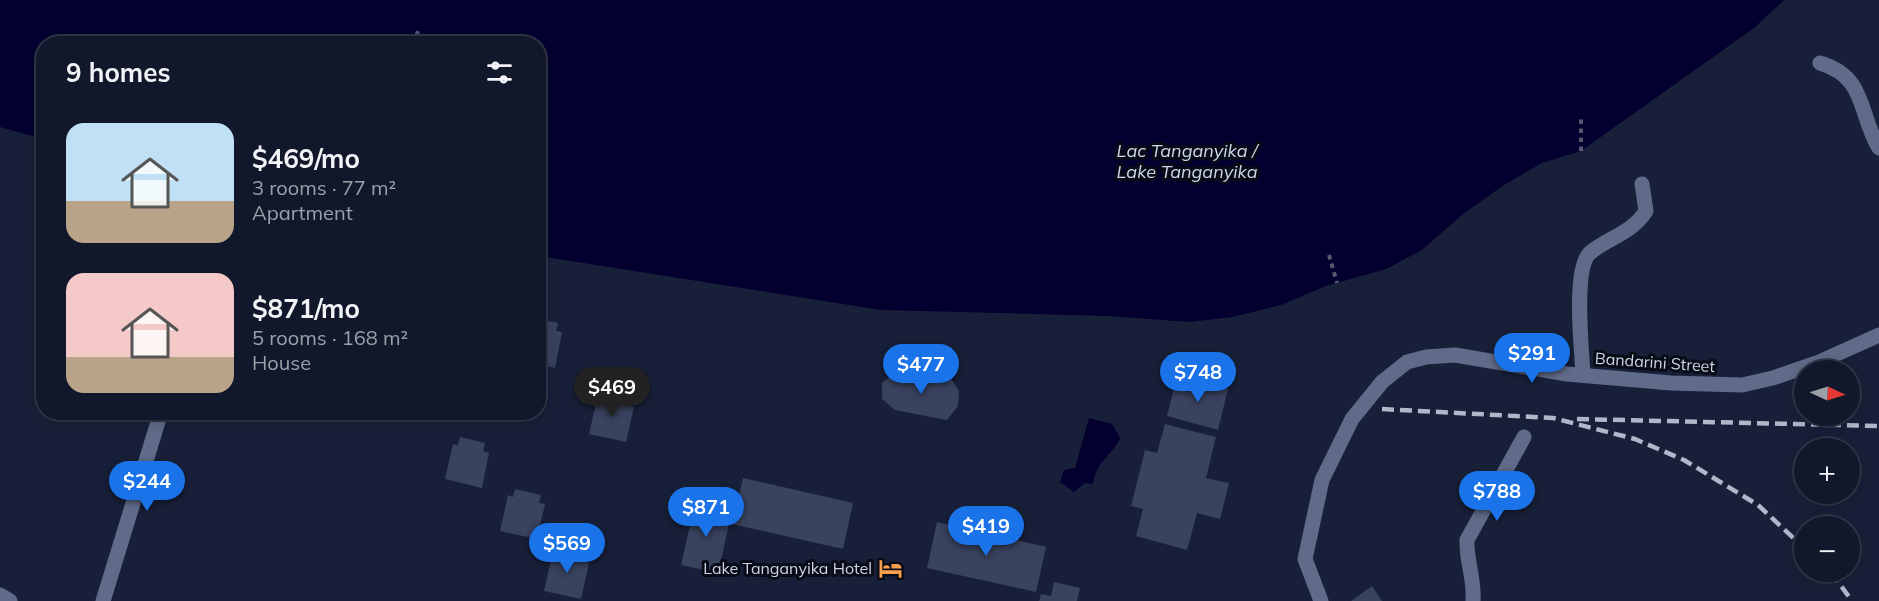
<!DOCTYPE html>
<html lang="en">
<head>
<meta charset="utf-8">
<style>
  body { margin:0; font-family:Mulish,sans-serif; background:#1b2133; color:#f1f3f6; height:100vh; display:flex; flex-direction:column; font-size:22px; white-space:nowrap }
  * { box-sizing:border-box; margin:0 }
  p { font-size:20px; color:#9ca0a9 }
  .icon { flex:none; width:33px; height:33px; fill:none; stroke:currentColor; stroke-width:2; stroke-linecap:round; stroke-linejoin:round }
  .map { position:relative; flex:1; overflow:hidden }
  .details { position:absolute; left:36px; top:36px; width:510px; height:384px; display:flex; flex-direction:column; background:#12182b; border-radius:24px; box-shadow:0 3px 15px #0003,0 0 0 2px #313747 }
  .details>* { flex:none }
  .needle { width:39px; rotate:94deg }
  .buttons { position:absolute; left:1794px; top:360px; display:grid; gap:12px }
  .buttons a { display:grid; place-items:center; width:66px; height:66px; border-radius:50%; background:#12182b; box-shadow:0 3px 15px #0003,0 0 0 2px #313747; font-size:30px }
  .price { position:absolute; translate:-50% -51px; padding:0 14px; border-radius:21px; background:#1a73e8; color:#fff; font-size:20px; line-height:39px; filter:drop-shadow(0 2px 3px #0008) }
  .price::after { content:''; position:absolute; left:50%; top:36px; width:18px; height:14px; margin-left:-9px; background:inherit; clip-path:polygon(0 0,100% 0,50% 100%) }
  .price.on { background:#222; color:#fff }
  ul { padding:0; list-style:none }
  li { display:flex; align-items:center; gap:18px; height:150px; padding:0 30px }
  li span { display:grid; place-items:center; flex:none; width:168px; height:120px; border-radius:18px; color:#555 }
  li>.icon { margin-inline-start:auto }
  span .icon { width:72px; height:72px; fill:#fffc; stroke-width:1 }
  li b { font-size:26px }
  h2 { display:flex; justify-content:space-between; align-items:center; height:72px; padding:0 30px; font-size:26px }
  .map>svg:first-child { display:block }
  .water { fill:#030030 }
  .building { fill:#39425e }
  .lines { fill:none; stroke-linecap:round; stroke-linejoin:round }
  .path { stroke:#525970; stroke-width:4; stroke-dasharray:4.5 4.5; stroke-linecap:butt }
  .minor { stroke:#606b89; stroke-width:15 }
  .rail { stroke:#b1b7c9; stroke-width:4.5; stroke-dasharray:12 6; stroke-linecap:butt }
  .labels { text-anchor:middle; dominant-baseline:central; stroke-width:6; stroke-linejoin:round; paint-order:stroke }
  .street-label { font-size:16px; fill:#ced4e5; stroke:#070b16 }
  .poi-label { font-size:16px; fill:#ced4e5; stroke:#070b16; text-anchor:end }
  .water-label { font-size:18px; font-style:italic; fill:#ced6eb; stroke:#070b16 }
</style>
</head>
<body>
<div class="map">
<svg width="1879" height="601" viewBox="0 0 1879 601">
  <rect width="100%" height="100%" fill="#182039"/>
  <path class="water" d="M0 0H1784L1754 28 1581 151 1542 163 1504 185 1463 214 1422 250 1386 269 1326 286 1281 305 1233 317 1189 322 1108 316 881 310 539 256 538 44H44L43 139 0 127Z
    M1089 418 1112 424 1120 438C1110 459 1097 459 1093 484L1085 483 1074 492 1060 482 1064 470 1075 468Z"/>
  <path class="building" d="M538 319 558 323 556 331 562 332 555 368 538 364Z
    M897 371 916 376 950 377 959 391 958 406 947 420 895 410 882 399V383Z
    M1177 376 1228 389 1218 430 1167 416Z
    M604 392 629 398 628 406 634 407 626 442 589 434 597 399 602 400Z
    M1165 424 1216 437 1206 478 1229 483 1220 519 1197 513 1187 550 1136 536 1143 509 1131 506 1145 450 1157 453Z
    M460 437 485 443 483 451 489 453 482 488 445 479 453 444 458 445Z
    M743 478 853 503 843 549 732 524Z
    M515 489 541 495 539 503 545 504 537 539 500 531 508 495 513 497Z
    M695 503 732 511 718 573 681 565Z
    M937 522 1046 547 1036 592 927 568Z
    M559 548 585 554 583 562 589 563 581 599 544 591 552 555 557 557Z
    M1054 582 1080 588 1077 601H1039L1041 594 1051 596Z
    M1372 586 1382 601H1351Z"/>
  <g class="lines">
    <path class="path" d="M414 44 418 31
      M1581 151V118
      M1329 255 1337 283"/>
    <path class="minor" d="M1820 63C1867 77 1858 113 1879 148
      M1583 375C1582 351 1572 266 1591 252 1610 237 1632 233 1646 211L1642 184
      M0 595 10 601
      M103 601 161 412
      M1321 601 1305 559 1322 480 1352 419 1382 382 1407 362 1426 357 1455 355 1567 374 1671 383 1742 385 1773 378 1819 362 1879 335
      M1473 601C1475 580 1466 561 1467 540L1524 437"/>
    <path class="rail" d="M1382 409 1553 418 1635 439 1684 460 1758 505 1804 548
      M1577 419 1879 426
      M1831 572 1852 601"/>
  </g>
  <defs>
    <symbol id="hotel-bare" viewBox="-9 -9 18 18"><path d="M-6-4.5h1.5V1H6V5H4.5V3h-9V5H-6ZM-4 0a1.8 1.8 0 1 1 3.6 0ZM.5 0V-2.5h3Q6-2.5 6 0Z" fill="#fa9f4f" stroke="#070b16" stroke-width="2.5" paint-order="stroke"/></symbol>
  </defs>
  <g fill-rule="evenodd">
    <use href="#hotel-bare" x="874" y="552" width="33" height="33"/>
  </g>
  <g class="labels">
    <g class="street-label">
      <text transform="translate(1655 362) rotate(4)">Bandarini Street</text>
    </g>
    <g class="poi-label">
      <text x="872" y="568">Lake Tanganyika Hotel</text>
    </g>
    <g class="water-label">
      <text x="1187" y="150">Lac Tanganyika /<tspan x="1187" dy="21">Lake Tanganyika</tspan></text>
    </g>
  </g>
</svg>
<div class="buttons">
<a><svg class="needle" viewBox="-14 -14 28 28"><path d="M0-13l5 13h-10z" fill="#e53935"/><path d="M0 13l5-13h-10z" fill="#9ca0a9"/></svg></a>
<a>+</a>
<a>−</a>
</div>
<b class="price" style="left:1532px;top:384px">$291</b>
<b class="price" style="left:921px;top:395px">$477</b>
<b class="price" style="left:1198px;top:403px">$748</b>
<b class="price on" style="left:612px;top:418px">$469</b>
<b class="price" style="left:147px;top:512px">$244</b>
<b class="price" style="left:1497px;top:522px">$788</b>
<b class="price" style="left:706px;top:538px">$871</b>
<b class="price" style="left:986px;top:557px">$419</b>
<b class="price" style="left:567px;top:574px">$569</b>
<section class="details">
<h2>9 homes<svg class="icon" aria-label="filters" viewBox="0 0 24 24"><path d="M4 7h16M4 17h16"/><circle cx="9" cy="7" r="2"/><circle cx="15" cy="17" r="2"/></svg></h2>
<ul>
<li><span style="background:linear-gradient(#bfe0f5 65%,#b9a48a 0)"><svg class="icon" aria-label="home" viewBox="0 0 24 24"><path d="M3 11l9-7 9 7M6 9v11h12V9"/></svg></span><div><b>$469/mo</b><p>3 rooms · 77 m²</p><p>Apartment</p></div></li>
<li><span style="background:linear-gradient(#f6c9c9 70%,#b9a48a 0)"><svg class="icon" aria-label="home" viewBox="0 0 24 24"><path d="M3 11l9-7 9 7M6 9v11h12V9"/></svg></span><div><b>$871/mo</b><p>5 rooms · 168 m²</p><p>House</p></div></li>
</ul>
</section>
</div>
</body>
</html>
